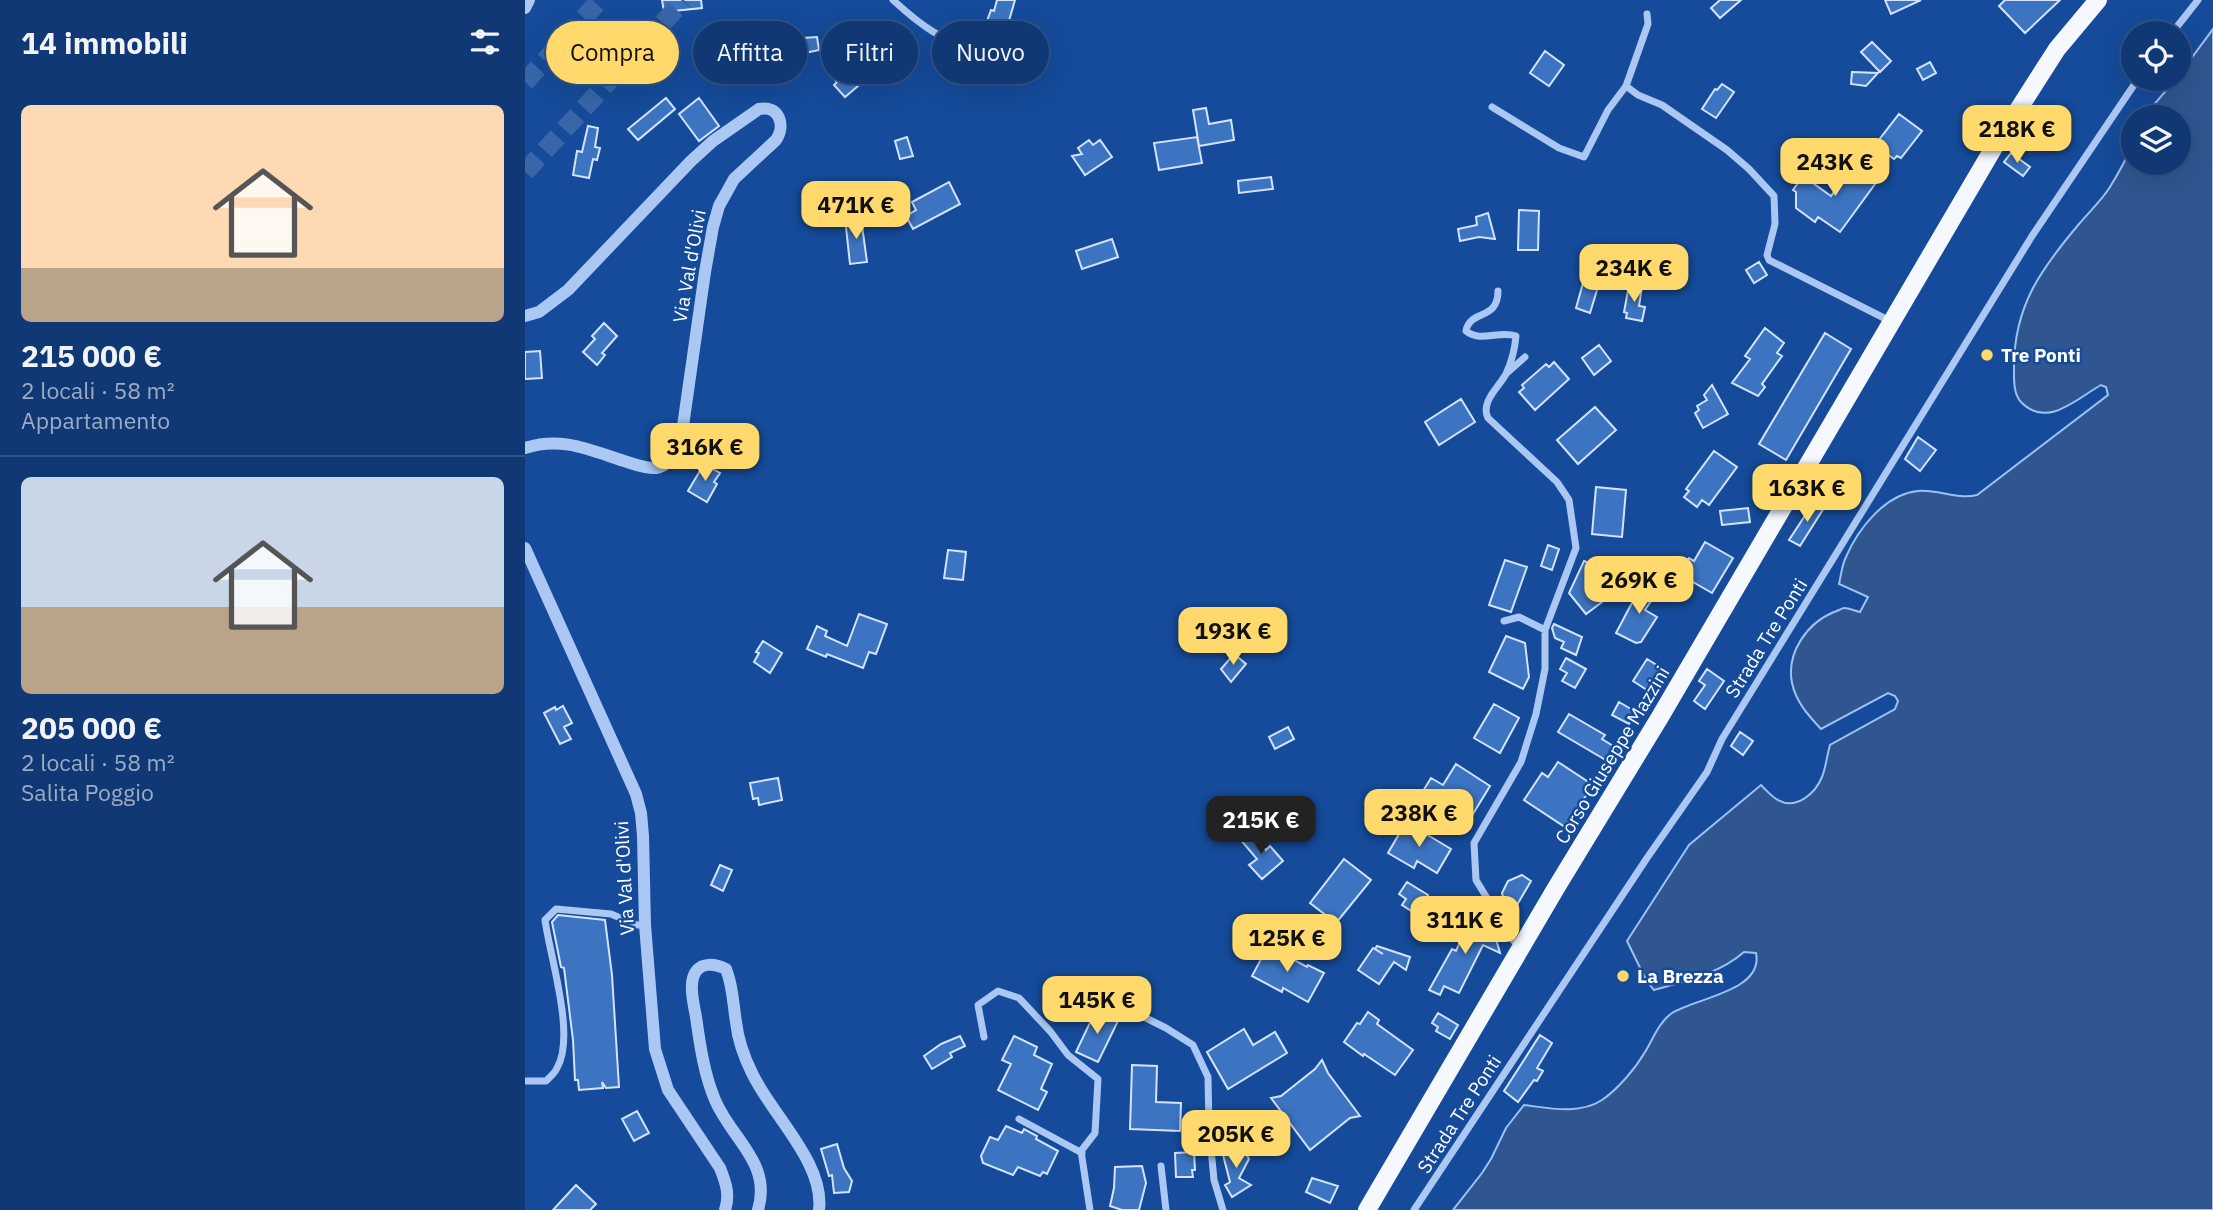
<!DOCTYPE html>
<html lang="it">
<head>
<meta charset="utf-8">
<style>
  body { margin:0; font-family:"IBM Plex Sans",sans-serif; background:#1e437c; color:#f1f3f6; height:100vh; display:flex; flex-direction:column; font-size:26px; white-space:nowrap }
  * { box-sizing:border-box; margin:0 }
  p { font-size:23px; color:#9cacc5 }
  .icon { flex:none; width:38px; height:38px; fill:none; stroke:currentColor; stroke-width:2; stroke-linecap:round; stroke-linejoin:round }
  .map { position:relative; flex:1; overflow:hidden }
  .panel { display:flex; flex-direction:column; background:#103874; width:525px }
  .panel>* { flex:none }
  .banner { position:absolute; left:21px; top:21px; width:665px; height:63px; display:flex; gap:14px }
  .controls { position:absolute; left:1596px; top:21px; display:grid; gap:14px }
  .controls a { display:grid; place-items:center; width:70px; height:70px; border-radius:50%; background:#103874; box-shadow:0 7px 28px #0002,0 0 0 2px #305286; font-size:35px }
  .price { position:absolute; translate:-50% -60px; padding:0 16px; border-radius:14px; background:#ffd96b; color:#111; font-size:23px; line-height:46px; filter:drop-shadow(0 2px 4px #0008) }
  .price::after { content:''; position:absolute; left:50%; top:42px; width:21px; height:16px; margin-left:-10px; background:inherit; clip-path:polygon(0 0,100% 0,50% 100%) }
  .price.selected { background:#222; color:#fff }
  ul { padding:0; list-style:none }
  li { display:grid; align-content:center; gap:14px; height:371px; padding:0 21px }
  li+li { border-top:2px solid #305286 }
  li span { display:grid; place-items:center; height:217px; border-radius:10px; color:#555 }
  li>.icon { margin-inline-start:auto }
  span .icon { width:126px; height:126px; fill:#fffc; stroke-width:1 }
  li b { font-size:30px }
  h2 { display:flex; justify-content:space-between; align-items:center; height:84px; padding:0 21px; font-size:30px }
  .tag { padding:0 24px; border-radius:32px; background:#103874; box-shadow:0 7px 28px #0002,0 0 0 2px #305286; font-size:24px; line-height:63px }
  .tag.selected { background:#ffd96b; color:#111 }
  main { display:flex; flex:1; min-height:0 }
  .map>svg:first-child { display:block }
  .water { fill:#2f5691; stroke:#9cc2f5; stroke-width:2 }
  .building { fill:#3d74c1; stroke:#d2e4fd; stroke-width:2 }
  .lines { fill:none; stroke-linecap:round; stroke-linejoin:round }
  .trunk-tunnel { stroke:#3866a9; stroke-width:19; stroke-dasharray:19 10; stroke-linecap:butt }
  .minor { stroke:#aac8f3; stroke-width:7 }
  .tertiary { stroke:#aac8f3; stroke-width:12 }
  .primary { stroke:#f5f9ff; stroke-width:18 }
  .poi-dot { fill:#ffd96b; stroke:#154b9a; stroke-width:2.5 }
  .labels { text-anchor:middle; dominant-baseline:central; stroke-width:5; stroke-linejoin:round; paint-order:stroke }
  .street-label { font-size:19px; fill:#fff; stroke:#154b9a }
  .poi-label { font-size:19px; font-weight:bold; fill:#fff; stroke:#154b9a; text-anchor:start }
</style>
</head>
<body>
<main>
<section class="panel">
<h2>14 immobili<svg class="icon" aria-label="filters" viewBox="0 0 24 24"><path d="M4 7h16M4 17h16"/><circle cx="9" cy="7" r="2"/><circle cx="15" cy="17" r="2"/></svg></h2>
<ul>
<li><span style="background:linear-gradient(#ffd9b3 75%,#b9a48a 0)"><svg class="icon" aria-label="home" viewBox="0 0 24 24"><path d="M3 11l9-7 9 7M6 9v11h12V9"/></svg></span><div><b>215 000 €</b><p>2 locali · 58 m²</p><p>Appartamento</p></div></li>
<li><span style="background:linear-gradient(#c9d6e8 60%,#b9a48a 0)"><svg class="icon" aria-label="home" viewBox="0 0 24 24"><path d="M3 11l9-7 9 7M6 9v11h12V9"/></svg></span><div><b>205 000 €</b><p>2 locali · 58 m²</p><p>Salita Poggio</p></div></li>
</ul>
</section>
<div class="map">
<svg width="1688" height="1210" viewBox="0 0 1688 1210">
  <rect width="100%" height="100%" fill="#154b9a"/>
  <path class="water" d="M1688 29V1210H928L957 1173 966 1159 981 1128 999 1105C1024 1108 1054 1115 1077 1100 1093 1089 1110 1069 1120 1052 1128 1039 1134 1022 1147 1013 1171 998 1239 991 1231 953L1219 952C1194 974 1160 981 1129 990L1121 980 1102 941 1164 845 1236 785C1241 790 1247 797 1253 800 1271 810 1290 794 1297 777 1301 767 1302 755 1305 745L1370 709 1373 701 1370 696 1363 693 1296 729C1283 715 1271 702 1267 683 1261 653 1282 623 1309 612 1310 612 1318 608 1319 608 1324 608 1330 611 1335 612L1343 597 1314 584C1316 575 1317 565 1321 557 1333 529 1360 494 1393 491 1413 489 1432 500 1452 495L1583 395 1581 387 1576 385C1551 399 1522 429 1496 402 1488 394 1489 377 1489 367 1489 306 1516 269 1554 224 1564 212 1576 201 1585 187 1593 174 1601 159 1608 145V163H1654V117H1623L1626 108 1651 79H1654V75Z"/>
  <path class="building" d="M137 0H176L177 8 139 12Z
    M472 0H490L481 31 461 24 466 10 469 11Z
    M1195 0H1216L1195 18 1186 8Z
    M1360 0H1396L1366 14Z
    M1480 0H1535L1500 33 1474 6Z
    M365 27 371 33 373 31 386 45 363 67 344 46Z
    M292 37 294 50 266 56 262 42 277 38Z
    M1347 42 1366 61 1355 72 1336 52Z
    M1020 51 1039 65 1024 86 1005 73Z
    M321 61 339 81 320 97 309 85 312 82 306 75Z
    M1405 62 1411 73 1398 80 1392 69Z
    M1327 72 1353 73 1341 86 1326 84Z
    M1197 84 1209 92 1191 118 1177 109 1190 89 1192 90Z
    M141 98 150 109 113 140 103 129Z
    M174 98 194 126 174 141 154 114Z
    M681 108 684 124 706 120 709 140 674 146 668 110Z
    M1374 114 1397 131 1376 158 1372 156 1369 159 1350 145Z
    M63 126 73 128 70 147 75 148 72 160 68 159 64 178 48 175 52 151 57 152Z
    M382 137 388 156 375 159 370 141Z
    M672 137 677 163 634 170 629 143Z
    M564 140 568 145 575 140 587 157 560 175 547 156 557 154 553 148Z
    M1486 153 1505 167 1498 176 1479 162Z
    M1330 163 1353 180 1315 232 1293 217 1290 222 1271 208V192L1268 190 1278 176 1306 196Z
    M746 177 748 189 714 193 713 181Z
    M424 182 435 204 388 229 381 216 391 210 387 202Z
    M994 210 1014 211 1013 250H993Z
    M963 213 970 239 954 237 935 241 933 229 952 225 951 217Z
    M320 218H336L342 262 325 264Z
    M587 239 593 257 557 269 551 251Z
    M1234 262 1242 275 1229 283 1221 270Z
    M1058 283 1073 287 1065 313 1051 308Z
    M1104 285 1117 287 1114 306 1120 307 1117 321 1101 318 1102 313 1099 312Z
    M79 323 92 336 77 353 80 355 72 365 58 352 70 339 67 336Z
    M1240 328 1259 343 1252 353 1257 356 1237 384 1240 387 1233 396 1207 383 1225 359 1220 356Z
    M1300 333 1326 349 1261 460 1234 444Z
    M1074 345 1086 361 1069 375 1057 358Z
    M15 351 17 378 0 379V352Z
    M1029 362 1044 379 1010 410 994 392 999 388 997 385 1021 364 1024 367Z
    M1187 385 1203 414 1178 428 1170 413 1174 410 1172 406 1182 400 1179 395Z
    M936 399 950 422 914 445 900 422Z
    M1070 407 1091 430 1053 464 1032 440Z
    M1393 437 1411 450 1395 471 1380 459Z
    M1189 451 1212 467 1184 505 1177 500 1172 507 1159 497 1164 491 1161 489Z
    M179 464 195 473 189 482 192 484 182 502 163 491Z
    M1071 487 1101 490 1097 537 1067 534Z
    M1289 502 1299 508 1275 546 1264 540Z
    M1223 508 1225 522 1197 525 1195 511Z
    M1180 542 1208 558 1187 593 1154 574 1164 558 1169 561Z
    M1023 545 1034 549 1027 570 1016 566Z
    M423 550 441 552 438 580 419 578Z
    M980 560 1002 567 986 612 964 605Z
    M1059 561 1083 571 1075 589 1081 599 1061 614 1044 593Z
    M1118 582 1133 591 1120 610 1132 617 1116 642 1111 643 1091 633Z
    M334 614 362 624 351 654 344 652 338 668 302 654 301 657 282 649 292 626 302 631 300 636 322 646Z
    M1029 624 1057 637 1051 655 1036 648 1039 642 1030 638 1027 628Z
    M981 636 1000 643 1004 677 998 689 964 672Z
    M238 641 257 653 245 673 229 662 234 653 231 652Z
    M709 654 721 664 706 682 696 669Z
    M1041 658 1061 669 1050 688 1037 681 1042 673 1035 669Z
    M1122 659 1143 672 1128 694 1108 681Z
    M1182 669 1199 681 1180 709 1169 701 1180 685 1174 681Z
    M1094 702 1111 712 1104 724 1087 715Z
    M969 704 994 718 975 753 949 738Z
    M38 706 47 723 39 727 46 739 35 744 19 713 30 707 31 710Z
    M1044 714 1080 735 1077 739 1093 749 1084 762 1033 732Z
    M763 727 769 739 750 749 744 737Z
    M1215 732 1228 741 1218 755 1206 746Z
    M1033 762 1068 785 1040 827 999 800 1017 773 1023 777Z
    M931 764 965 786 940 827 926 818 925 821 892 801 906 778 918 785Z
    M253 778 257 800 234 805 233 798 228 799 225 783Z
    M881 822 926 849 912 873 892 861 889 868 863 853Z
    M724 830 741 850 745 846 758 861 737 879 724 865 732 859 714 838Z
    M819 859 846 880 811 923 785 903Z
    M195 865 207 870 198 891 186 885Z
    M997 875 1006 881 988 912 981 908 977 893 983 881Z
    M882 882 903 895 891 914 877 905 881 899 874 894Z
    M33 915 80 920 87 975 94 1087 81 1088 77 1082 78 1088 54 1090 53 1080H50L48 1040 39 968 36 967 27 922Z
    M946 917 971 928 969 932 975 953 958 945 934 993 919 986 915 995 904 990 927 949 931 951Z
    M743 946 782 967 783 965 799 973 783 1002 758 988 757 992 727 976Z
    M852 946 885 957 881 970 869 962 854 984 833 970 848 948 858 954 850 949Z
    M571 1010 593 1021 573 1062 551 1052Z
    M843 1012 854 1020 852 1024 888 1050 870 1075 839 1054 838 1056 819 1042 832 1023 835 1024Z
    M913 1013 933 1025 925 1039 911 1031 913 1027 907 1023Z
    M719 1029 728 1045 750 1032 762 1053 703 1089 682 1052Z
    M1015 1035 1027 1043 1012 1068 1018 1071 1012 1081 1009 1080 993 1102 979 1091Z
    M435 1036 440 1046 425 1053 427 1057 407 1069 399 1056 416 1044Z
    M489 1036 512 1047 509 1055 527 1064 516 1089 522 1092 513 1110 473 1090 486 1064 477 1060Z
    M797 1060 803 1073 835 1116 825 1118 785 1150 746 1098 756 1096 790 1069Z
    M607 1065 632 1066 631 1102 656 1103 655 1131 605 1129Z
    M112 1111 124 1133 109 1141 97 1119Z
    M712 1117 715 1133 691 1132 690 1122Z
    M481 1126 497 1133 499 1129 512 1136 511 1139 533 1151 522 1174 518 1172 515 1176 493 1167 488 1175 458 1163 456 1156 465 1137 473 1140Z
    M312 1144 319 1168 327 1181 324 1192 309 1193 307 1175 304 1176 296 1149Z
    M719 1150 724 1159 714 1178 726 1185 707 1197 700 1185 705 1182 697 1151Z
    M669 1152 670 1170H667L668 1177H651L650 1153Z
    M617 1166 621 1183 614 1210H597L585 1206 589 1188 590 1167Z
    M787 1178 813 1186 805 1203 781 1192Z
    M51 1185 71 1204 65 1210H28Z"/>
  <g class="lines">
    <path class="trunk-tunnel" d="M0 82 75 0
      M0 172 159 0"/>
    <path class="minor" d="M368 0C393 23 420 45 455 48
      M1647 33 1673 0
      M1101 86 1113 95 1137 105 1202 150 1224 169 1249 196 1250 224 1242 255 1244 260 1367 322
      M967 107 1034 148 1059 157 1083 110 1101 86 1123 24 1122 14
      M973 291C973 321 945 309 941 331 956 343 974 330 991 336 990 348 986 363 981 374 974 387 955 402 963 418L1032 482 1044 500 1051 548 1020 630V669L1011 714 996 762 949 843 951 880 987 939 995 947
      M982 373 1000 357
      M979 621 994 617 1020 630
      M617 997 615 1015 641 1028 668 1045 683 1077 684 1128 689 1180 698 1210
      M459 1037 453 1005 473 991 494 998 525 1031 543 1055 573 1079 570 1133 556 1151 565 1210
      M0 1081H21C25 1077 30 1073 32 1068 51 1036 25 957 20 920L31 909 86 914 112 925H120
      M494 1119 557 1153
      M636 1166 641 1210
      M889 1210 1122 858 1182 772 1197 739 1507 236 1613 79"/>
    <path class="tertiary" d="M0 8 4 0
      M0 316 14 312 43 290 166 161 188 141 234 109C254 105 261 125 251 140L209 179 194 206 188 227 180 272 155 447C150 456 142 466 131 468 121 469 109 464 99 461 65 450 36 436 0 448
      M0 548 111 794 116 813 118 836 120 925 130 1049 143 1090 195 1168C201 1183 205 1195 200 1210
      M233 1210C247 1163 207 1140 190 1100 179 1074 175 1045 171 1017 169 1005 164 987 169 975 175 961 191 964 201 969 208 986 208 1004 211 1022 213 1040 219 1057 227 1073 246 1114 300 1163 294 1210"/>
    <path class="primary" d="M842 1210 1031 888 1135 717 1468 149 1532 49 1573 0"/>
  </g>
  <g class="poi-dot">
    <circle cx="1462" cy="355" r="7"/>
    <circle cx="1098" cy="976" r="7"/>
  </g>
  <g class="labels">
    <g class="street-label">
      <text transform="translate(164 266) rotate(-80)">Via Val d'Olivi</text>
      <text transform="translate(1241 638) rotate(-58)">Strada Tre Ponti</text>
      <text transform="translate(1087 755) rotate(-59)">Corso Giuseppe Mazzini</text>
      <text transform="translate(99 878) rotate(-93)">Via Val d'Olivi</text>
      <text transform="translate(934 1114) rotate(-57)">Strada Tre Ponti</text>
    </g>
    <g class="poi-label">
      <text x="1476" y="355">Tre Ponti</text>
      <text x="1112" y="976">La Brezza</text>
    </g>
  </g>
</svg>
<div class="controls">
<a><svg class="icon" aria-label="locate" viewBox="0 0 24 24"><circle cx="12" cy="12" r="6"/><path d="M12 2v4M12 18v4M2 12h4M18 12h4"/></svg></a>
<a><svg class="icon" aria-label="layers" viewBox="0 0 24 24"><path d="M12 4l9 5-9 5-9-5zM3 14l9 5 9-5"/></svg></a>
</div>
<b class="price" style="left:1492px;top:165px">218K €</b>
<b class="price" style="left:1310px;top:198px">243K €</b>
<b class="price" style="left:331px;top:241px">471K €</b>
<b class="price" style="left:1109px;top:304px">234K €</b>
<b class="price" style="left:180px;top:483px">316K €</b>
<b class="price" style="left:1282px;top:524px">163K €</b>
<b class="price" style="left:1114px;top:616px">269K €</b>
<b class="price" style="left:708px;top:667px">193K €</b>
<b class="price" style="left:894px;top:849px">238K €</b>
<b class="price selected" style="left:736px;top:856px">215K €</b>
<b class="price" style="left:940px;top:956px">311K €</b>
<b class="price" style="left:762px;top:974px">125K €</b>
<b class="price" style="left:572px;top:1036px">145K €</b>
<b class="price" style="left:711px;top:1170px">205K €</b>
<div class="banner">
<a class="tag selected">Compra</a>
<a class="tag">Affitta</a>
<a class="tag">Filtri</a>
<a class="tag">Nuovo</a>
</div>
</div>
</main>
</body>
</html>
